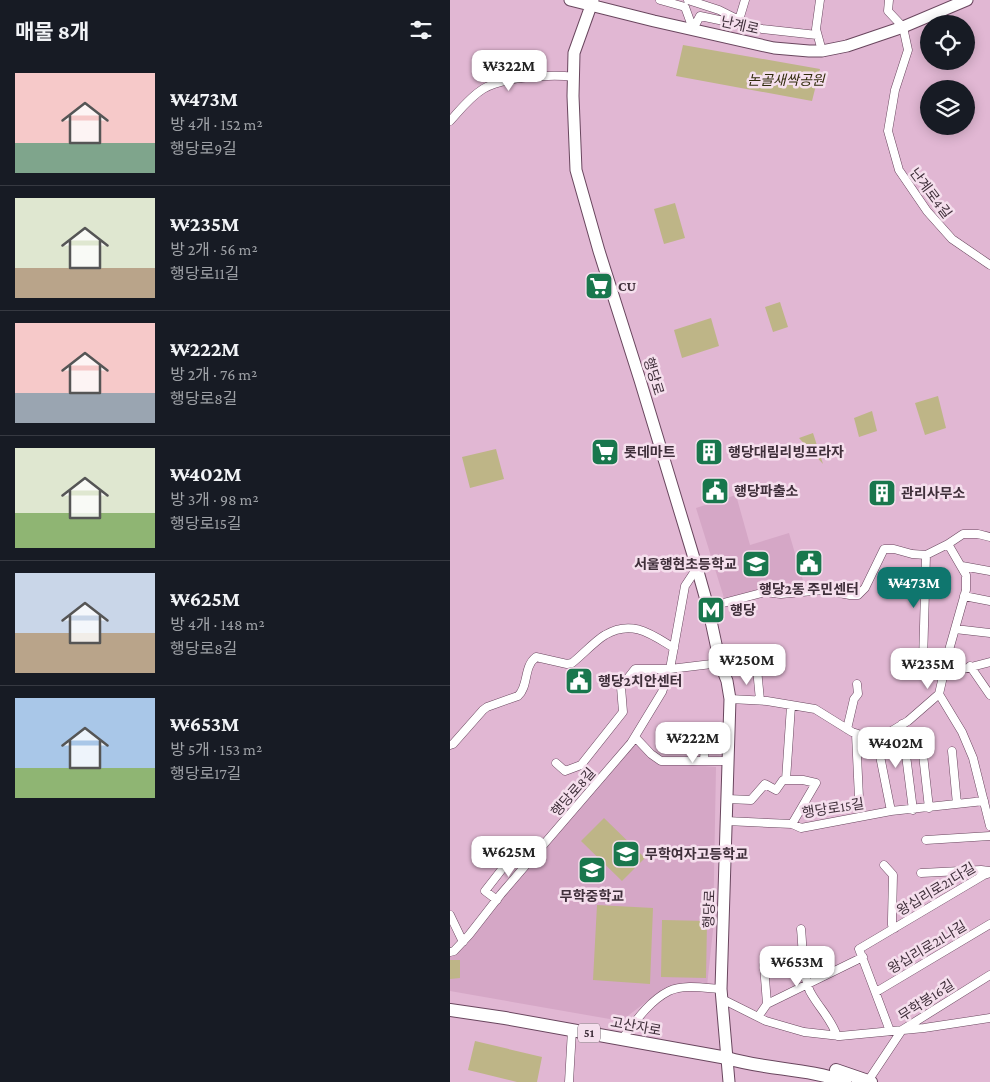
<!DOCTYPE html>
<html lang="ko">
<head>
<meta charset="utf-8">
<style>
  body { margin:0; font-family:"Crimson Pro","Noto Sans KR",serif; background:#20242c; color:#f1f3f6; height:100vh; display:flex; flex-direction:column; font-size:19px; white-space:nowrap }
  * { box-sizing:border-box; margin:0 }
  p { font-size:16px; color:#9ea1a6 }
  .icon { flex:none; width:28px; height:28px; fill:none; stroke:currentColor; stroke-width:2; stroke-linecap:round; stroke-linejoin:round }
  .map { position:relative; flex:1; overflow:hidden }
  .side { display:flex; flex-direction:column; background:#171b24; width:450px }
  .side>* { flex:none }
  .fabs { position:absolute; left:470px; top:15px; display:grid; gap:10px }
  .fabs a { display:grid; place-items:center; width:55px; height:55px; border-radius:50%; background:#171b24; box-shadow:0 2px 12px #0003; font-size:25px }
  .price { position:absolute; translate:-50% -42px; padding:0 11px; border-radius:10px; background:#fff; color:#222; font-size:16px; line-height:32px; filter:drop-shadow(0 1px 2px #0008) }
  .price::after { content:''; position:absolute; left:50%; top:30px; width:15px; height:11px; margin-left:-8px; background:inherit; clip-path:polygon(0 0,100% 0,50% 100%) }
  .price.current { background:#0f766e; color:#fff }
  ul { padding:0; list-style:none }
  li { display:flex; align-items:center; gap:15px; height:125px; padding:0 15px }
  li+li { border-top:1px solid #363941 }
  li span { display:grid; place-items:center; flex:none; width:140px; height:100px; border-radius:0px; color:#555 }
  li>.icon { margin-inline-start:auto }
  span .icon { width:60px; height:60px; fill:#fffc; stroke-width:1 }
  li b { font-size:21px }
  h2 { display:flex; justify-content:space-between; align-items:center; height:60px; padding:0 15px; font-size:21px }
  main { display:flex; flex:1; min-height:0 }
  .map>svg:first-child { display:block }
  .built { fill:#d5a7c6 }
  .green { fill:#beb587 }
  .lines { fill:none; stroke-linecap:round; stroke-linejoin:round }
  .street-casing { stroke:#69465e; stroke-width:9 }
  .secondary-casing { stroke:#69465e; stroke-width:13 }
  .primary-casing { stroke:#69465e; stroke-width:14 }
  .street { stroke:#fff; stroke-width:8 }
  .secondary { stroke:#fff; stroke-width:11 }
  .primary { stroke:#fff; stroke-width:12 }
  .labels { text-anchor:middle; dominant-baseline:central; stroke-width:5; stroke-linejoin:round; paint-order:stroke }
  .shield { fill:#f5dfed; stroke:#766470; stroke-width:1 }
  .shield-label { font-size:12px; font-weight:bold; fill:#3f2f3a }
  .street-label { font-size:14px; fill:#3f2f3a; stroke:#f5dfed }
  .park-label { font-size:14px; font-style:italic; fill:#312b0c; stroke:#f5dfed }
  .poi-label { font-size:14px; font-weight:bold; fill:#3f2f3a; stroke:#f5dfed; text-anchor:start }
</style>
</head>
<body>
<main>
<section class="side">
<h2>매물 8개<svg class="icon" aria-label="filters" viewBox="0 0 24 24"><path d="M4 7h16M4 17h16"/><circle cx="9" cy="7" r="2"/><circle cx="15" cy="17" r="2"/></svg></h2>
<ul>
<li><span style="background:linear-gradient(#f6c9c9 70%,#7fa58c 0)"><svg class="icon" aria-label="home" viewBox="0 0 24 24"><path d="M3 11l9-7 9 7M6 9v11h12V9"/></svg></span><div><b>₩473M</b><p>방 4개 · 152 m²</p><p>행당로9길</p></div></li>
<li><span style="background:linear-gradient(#dfe7d0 70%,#b9a48a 0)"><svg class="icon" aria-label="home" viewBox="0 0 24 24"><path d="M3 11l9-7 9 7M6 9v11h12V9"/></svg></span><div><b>₩235M</b><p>방 2개 · 56 m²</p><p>행당로11길</p></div></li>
<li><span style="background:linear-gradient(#f6c9c9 70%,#9aa5b1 0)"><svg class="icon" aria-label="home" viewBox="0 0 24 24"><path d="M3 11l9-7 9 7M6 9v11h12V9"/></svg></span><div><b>₩222M</b><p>방 2개 · 76 m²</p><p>행당로8길</p></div></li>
<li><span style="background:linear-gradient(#dfe7d0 65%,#8fb573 0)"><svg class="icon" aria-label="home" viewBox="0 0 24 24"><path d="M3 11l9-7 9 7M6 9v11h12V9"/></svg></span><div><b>₩402M</b><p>방 3개 · 98 m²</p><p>행당로15길</p></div></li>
<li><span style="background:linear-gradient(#c9d6e8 60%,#b9a48a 0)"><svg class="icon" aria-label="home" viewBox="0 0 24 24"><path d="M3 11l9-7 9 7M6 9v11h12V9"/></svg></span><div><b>₩625M</b><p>방 4개 · 148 m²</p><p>행당로8길</p></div></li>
<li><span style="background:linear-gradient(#a9c7e8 70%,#8fb573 0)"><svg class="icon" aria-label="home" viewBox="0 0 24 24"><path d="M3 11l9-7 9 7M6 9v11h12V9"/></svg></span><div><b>₩653M</b><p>방 5개 · 153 m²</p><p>행당로17길</p></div></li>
</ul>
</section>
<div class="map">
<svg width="540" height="1082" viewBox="0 0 540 1082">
  <rect width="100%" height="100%" fill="#e1b7d3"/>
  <path class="built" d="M286 495 300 545 339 533 354 584 350 587 334 589 315 588 274 598 246 508Z
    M185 740 207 762 266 767 263 930 257 986 216 989 200 999 171 1021 0 991V954Z"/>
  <path class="green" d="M233 45 370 69 362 101 226 76Z
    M225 203 235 238 214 244 204 209Z
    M330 302 338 327 323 332 315 307Z
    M261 318 269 346 232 358 224 330Z
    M488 396 496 428 475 435 465 403Z
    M422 411 427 431 409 437 404 418Z
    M363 433 373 464 349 438Z
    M46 449 54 479 20 488 12 457Z
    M154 818 195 858 172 881 131 841Z
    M147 905 203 908 200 984 143 980Z
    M212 920 257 921 256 978 211 977Z
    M0 960H10V978L0 979Z
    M25 1041 92 1057 87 1082H67L18 1070Z"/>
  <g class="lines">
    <defs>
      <path id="street" d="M210 0 235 7 243 29
        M238 0 269 10 299 25 312 29 367 35
        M370 0 366 29 372 51
        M439 0 438 11 453 27 458 50 445 90 438 131 449 170 477 211 502 239 540 265
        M289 20 295 0
        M243 29 250 16 293 25
        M0 121C10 110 20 97 33 89 52 77 102 74 124 77
        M498 544 516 575V590L499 650 489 694 512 732 523 758 540 826
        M512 566 540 571
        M514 596 540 601
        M258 607 315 592 331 594 373 590 400 595H408L415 588 434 549H444L462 554 476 555 498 544 513 534H528L540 537
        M505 629 540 633
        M454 654 494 674 540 662
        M473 662 476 555
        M520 666 540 695
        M307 669 310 700
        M280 699 317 701 365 709 402 732 417 737 433 736 458 721 489 694
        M452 724 463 810
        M397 729 404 699 408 694 407 684
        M222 734 255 741 254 761H278
        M406 734 409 798
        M426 736 441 811
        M185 737 201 754 211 761H254
        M471 737 479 808
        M0 745 3 744 33 710 37 707 68 696C79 686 73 667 86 657L117 664 122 663C131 656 146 640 155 635 182 619 201 634 224 648
        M502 751 507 804
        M106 763 115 771 131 765 173 712 171 687 185 669H220L270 663
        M336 780 341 706
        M277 799 301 800 315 784 326 790 333 780H353L366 783 342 824
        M276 821 342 824 351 828 441 811 534 801
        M476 840 540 836
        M434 865 443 875 442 919V925L445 928
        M471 873 531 870 540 871
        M47 900 35 891 60 859
        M0 915 13 942
        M351 929C353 947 352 980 362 995 371 1010 381 1019 387 1036
        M0 952 4 951 19 935 51 894 181 743 212 692 220 669 235 586 247 568
        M426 992 540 924
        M272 999 316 1021 354 1032 390 1036 474 1028 540 1018
        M317 1004 314 965 333 963
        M308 1017 317 1004 413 957
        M440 1031 409 949 534 875 540 873
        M172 1039C185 1022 199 1001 219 991 234 984 255 988 271 989
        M418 1081 452 1030 540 975
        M119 1082 122 1030"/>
      <path id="secondary" d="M120 0 204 21 324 48 359 51H372L397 46 453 27 517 0
        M143 0 124 53 123 96 126 170 149 251 190 380 247 568 258 607 270 663 277 681 280 699 271 989 279 1082"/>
      <path id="primary" d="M0 1010 55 1018 277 1058C316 1070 358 1068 395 1082
        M386 1070 421 1082"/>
    </defs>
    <use href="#street" class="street-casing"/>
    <use href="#secondary" class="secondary-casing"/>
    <use href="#primary" class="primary-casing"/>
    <use href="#street" class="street"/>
    <use href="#secondary" class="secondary"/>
    <use href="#primary" class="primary"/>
  </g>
  <defs>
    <symbol id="supermarket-square" viewBox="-11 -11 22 22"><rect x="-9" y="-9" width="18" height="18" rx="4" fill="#19774d" stroke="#f5dfed"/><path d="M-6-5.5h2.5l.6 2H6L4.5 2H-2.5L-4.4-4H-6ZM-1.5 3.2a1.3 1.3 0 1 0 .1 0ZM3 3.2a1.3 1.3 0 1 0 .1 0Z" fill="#fff"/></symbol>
    <symbol id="building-square" viewBox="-11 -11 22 22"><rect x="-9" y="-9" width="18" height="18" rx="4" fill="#19774d" stroke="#f5dfed"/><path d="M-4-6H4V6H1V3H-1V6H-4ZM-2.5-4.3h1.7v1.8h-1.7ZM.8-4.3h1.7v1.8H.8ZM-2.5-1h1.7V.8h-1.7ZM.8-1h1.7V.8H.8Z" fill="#fff"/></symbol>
    <symbol id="civic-square" viewBox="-11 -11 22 22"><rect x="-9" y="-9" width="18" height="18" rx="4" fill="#19774d" stroke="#f5dfed"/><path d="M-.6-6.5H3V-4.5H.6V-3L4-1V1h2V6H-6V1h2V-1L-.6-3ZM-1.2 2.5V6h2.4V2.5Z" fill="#fff"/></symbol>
    <symbol id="school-square" viewBox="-11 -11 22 22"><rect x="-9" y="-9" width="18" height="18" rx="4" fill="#19774d" stroke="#f5dfed"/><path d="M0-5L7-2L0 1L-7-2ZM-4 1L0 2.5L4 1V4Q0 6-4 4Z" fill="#fff"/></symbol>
    <symbol id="metro-square" viewBox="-11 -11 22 22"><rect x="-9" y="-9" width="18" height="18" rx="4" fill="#19774d" stroke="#f5dfed"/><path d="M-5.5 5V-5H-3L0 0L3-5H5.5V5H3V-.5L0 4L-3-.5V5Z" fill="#fff"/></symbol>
  </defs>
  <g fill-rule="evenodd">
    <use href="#supermarket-square" x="133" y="270" width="32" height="32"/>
    <use href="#supermarket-square" x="139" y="436" width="32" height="32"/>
    <use href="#building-square" x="243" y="436" width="32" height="32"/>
    <use href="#civic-square" x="249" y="475" width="32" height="32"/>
    <use href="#building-square" x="416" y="477" width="32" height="32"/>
    <use href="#civic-square" x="343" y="547" width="32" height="32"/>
    <use href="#school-square" x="290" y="548" width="32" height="32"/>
    <use href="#metro-square" x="245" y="594" width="32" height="32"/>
    <use href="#civic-square" x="113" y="665" width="32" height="32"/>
    <use href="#school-square" x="160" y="838" width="32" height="32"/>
    <use href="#school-square" x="126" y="854" width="32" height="32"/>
  </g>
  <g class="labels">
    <rect class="shield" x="128" y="1023.5" width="22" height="19" rx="4"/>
    <g class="shield-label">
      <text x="139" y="1033">51</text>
    </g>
    <g class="street-label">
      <text transform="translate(290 25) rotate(13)">난계로</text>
      <text transform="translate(481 193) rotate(53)">난계로4길</text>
      <text transform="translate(204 376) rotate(73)">행당로</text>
      <text transform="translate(123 792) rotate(-49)">행당로8길</text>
      <text transform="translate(383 808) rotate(-9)">행당로15길</text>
      <text transform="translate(486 889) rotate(-31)">왕십리로21다길</text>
      <text transform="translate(259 909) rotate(-88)">행당로</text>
      <text transform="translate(477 947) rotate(-31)">왕십리로21나길</text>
      <text transform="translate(476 1000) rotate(-33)">무학봉16길</text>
      <text transform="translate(186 1026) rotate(10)">고산자로</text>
    </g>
    <g class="park-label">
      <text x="336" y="80">논골새싹공원</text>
    </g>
    <g class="poi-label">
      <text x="168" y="286">CU</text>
      <text x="174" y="452">롯데마트</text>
      <text x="278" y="452">행당대림리빙프라자</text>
      <text x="284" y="491">행당파출소</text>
      <text x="451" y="493">관리사무소</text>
      <text x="287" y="564" text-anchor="end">서울행현초등학교</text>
      <text x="359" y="589" text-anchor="middle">행당2동 주민센터</text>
      <text x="280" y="610">행당</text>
      <text x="148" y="681">행당2치안센터</text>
      <text x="195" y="854">무학여자고등학교</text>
      <text x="142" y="896" text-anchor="middle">무학중학교</text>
    </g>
  </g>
</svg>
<div class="fabs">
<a><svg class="icon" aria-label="locate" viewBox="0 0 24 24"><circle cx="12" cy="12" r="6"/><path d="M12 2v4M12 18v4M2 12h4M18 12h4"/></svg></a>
<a><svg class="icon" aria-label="layers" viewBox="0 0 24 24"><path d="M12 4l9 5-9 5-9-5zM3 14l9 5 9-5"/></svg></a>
</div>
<b class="price" style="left:59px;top:92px">₩322M</b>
<b class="price current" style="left:464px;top:609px">₩473M</b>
<b class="price" style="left:297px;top:686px">₩250M</b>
<b class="price" style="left:478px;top:690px">₩235M</b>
<b class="price" style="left:243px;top:764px">₩222M</b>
<b class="price" style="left:446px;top:769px">₩402M</b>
<b class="price" style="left:59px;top:878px">₩625M</b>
<b class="price" style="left:347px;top:988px">₩653M</b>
</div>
</main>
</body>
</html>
